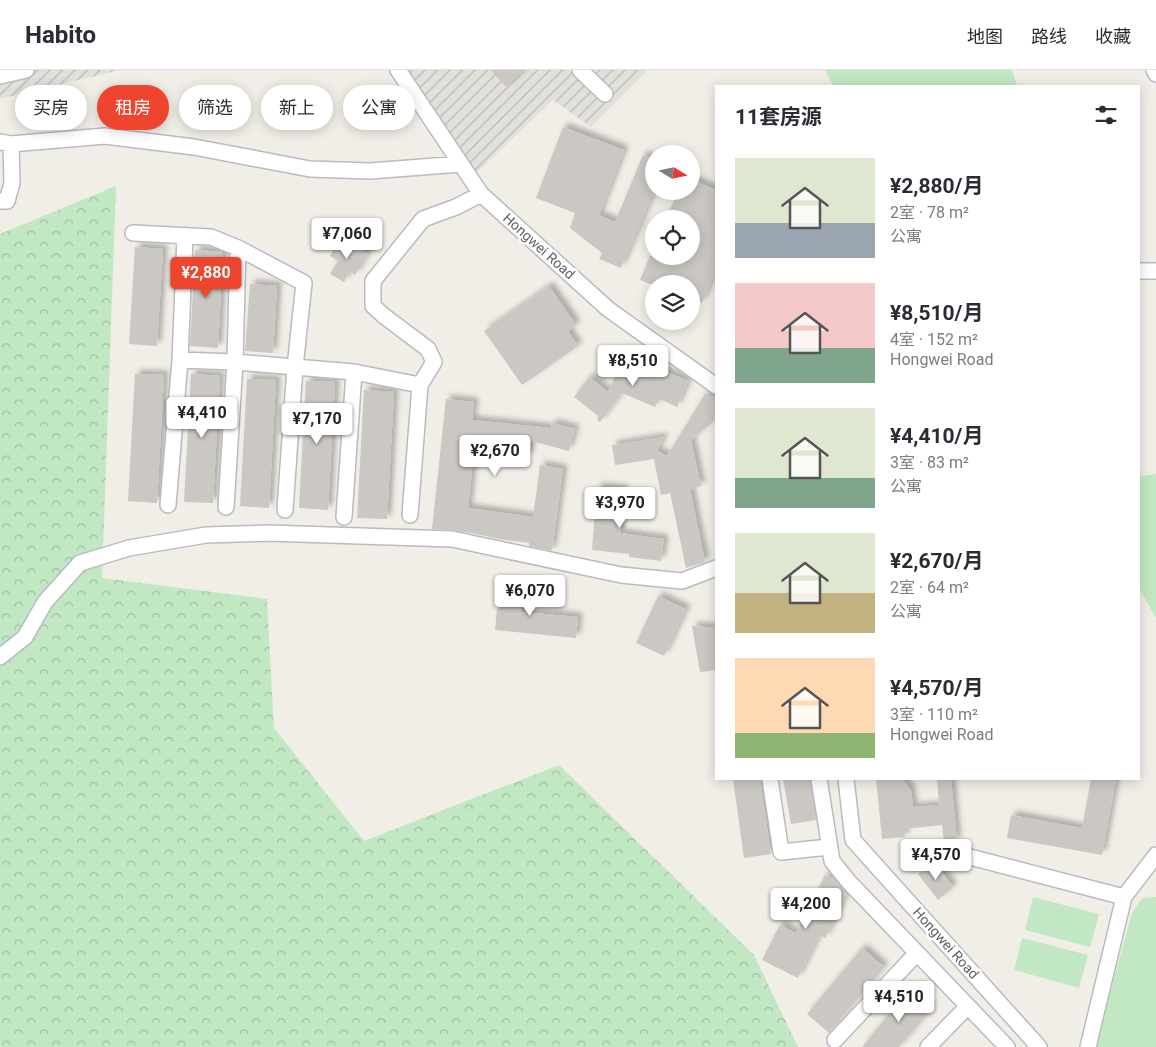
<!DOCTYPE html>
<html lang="zh">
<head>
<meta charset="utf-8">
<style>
  body { margin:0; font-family:Roboto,"Noto Sans SC",sans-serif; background:#f7f7f7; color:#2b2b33; height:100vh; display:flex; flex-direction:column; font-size:19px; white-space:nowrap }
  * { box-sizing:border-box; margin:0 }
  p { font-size:16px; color:#7c7c81 }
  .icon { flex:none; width:28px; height:28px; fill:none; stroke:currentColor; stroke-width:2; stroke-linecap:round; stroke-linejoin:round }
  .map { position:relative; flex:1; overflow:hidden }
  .drawer { position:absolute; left:715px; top:15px; width:425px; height:695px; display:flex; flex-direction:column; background:#fff; border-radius:0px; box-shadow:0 2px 12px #0003 }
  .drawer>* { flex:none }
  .hud { position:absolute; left:15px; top:15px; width:475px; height:45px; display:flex; gap:10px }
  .needle { width:32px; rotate:100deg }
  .controls { position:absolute; left:645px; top:75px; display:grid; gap:10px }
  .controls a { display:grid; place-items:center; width:55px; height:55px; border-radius:50%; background:#fff; box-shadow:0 2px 12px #0003; font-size:25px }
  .price { position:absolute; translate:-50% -42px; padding:0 11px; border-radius:5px; background:#fff; color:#222; font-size:16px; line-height:32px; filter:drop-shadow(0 1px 2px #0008) }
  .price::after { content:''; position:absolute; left:50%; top:30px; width:15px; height:11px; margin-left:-8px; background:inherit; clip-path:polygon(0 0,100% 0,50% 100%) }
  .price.on { background:#ef442d; color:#fff }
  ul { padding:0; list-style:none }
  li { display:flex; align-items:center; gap:15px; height:125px; padding:0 20px }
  li span { display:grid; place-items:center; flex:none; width:140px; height:100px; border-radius:0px; color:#555 }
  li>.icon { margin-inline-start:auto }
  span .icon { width:60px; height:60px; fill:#fffc; stroke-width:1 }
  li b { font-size:21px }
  h2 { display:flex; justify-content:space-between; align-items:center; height:60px; padding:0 20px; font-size:21px }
  .tag { padding:0 18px; border-radius:22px; background:#fff; box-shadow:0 2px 12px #0003; font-size:18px; line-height:45px }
  .tag.on { background:#ef442d; color:#fff }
  header { display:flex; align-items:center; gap:30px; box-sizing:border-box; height:70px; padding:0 25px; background:#fff; border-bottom:1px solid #e1e1e2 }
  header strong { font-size:24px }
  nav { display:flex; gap:28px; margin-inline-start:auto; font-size:18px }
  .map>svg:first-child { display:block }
  .industrial { fill:url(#industrial-furrows) }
  .green { fill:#c2e8c3 }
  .forest { fill:url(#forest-crowns) }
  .building { fill:#cbc8c3; filter:url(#shadow) }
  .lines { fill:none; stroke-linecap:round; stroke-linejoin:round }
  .minor-casing { stroke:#b8bbc0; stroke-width:18 }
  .minor { stroke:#fff; stroke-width:15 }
  .labels { text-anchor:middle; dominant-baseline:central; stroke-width:5; stroke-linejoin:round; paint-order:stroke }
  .street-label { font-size:14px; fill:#5d6167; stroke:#fff }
</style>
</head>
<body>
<header>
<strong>Habito</strong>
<nav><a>地图</a><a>路线</a><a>收藏</a></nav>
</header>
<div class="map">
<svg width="1156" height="977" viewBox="0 0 1156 977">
  <defs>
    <pattern id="industrial-furrows" width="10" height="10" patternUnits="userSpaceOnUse" patternTransform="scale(1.25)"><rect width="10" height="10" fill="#e1e0da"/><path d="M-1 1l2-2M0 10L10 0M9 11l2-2" fill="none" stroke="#bab9b5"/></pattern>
    <pattern id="forest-crowns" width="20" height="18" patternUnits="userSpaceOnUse" patternTransform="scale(1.25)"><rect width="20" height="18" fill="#c2e8c3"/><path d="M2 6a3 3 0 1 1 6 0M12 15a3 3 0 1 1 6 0" fill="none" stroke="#a1bfa2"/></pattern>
    <filter id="shadow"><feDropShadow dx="4.5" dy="-4.5" stdDeviation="2.5" flood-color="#0004"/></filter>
  </defs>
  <rect width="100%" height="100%" fill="#f0eee6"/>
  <path class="industrial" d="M0 0H120L0 29Z
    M398 0H646L647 1 591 57 553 30 471 108Z"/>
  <path class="green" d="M825 0H1012L1017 16H833Z
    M1156 404V548L1139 518V407Z
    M1033 827 1099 844 1090 877 1025 860Z
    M1156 827V977H1095L1132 843 1142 828Z
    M1022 868 1088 885 1079 918 1014 900Z"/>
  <path class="forest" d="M116 116 102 508 267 529 274 658 364 771 559 695 754 885 798 977H0V164Z"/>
  <path class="building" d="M491 0H526L506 17Z
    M563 57 624 80 599 145 615 152 643 85 654 90V122L621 198 599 189 602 183 570 158 575 143 536 128Z
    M691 109 716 120V200L702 233 691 228V214H650L640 210 650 186H691V149H666L678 121H691Z
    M340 168 368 184 355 205 350 202 344 212 330 204 338 191 330 186Z
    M135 177 163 179 157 276 129 274Z
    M195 180 223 182 218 278 190 276Z
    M250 214 277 216 273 283 245 281Z
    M549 216 576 255 568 261 578 276 522 315 484 261Z
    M625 284 688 311 677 337 659 329 655 337 622 323 600 352 597 350 598 346 574 327 589 307 608 322Z
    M135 304 164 305 157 433 128 431Z
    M191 304 220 306 213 433 184 432Z
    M247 309 276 310 269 438 240 436Z
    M306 311 335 312 328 440 299 438Z
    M364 320 394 322 387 449 357 448Z
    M705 324 716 328V349L691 370 701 416 690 419 705 492 686 498 670 423 661 425 654 389 615 395 612 375 664 367 657 381 667 386Z
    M446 329 474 332 472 350 551 358 552 353 575 359 569 381 531 371 529 387 474 382 468 438 533 447 540 395 563 399 552 481 529 476V473L499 469 476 464 452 460 432 459Z
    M597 417 624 419 620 463 664 469 661 491 629 487V484L592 480Z
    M501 513 522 514 521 542 578 547 576 568 495 560 497 539H499Z
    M658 526 686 539 664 586 636 573Z
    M692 556 716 558V600L700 602Z
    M733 709H760L771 784 744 788Z
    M783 709H810L816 750 791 754Z
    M876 709H902L911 720 913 737 939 735 937 709H951L957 771 944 772 942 755 904 759 905 767 882 769Z
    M1091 709H1116L1102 785 1007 768 1011 745 1082 758Z
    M934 792 953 817 938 830 918 804Z
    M825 805 835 809 847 824 825 868 819 865 798 908 762 890 780 855 796 863Z
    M862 878 884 897 829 963 807 944Z
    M909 920 931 939 899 977H862Z"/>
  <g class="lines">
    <defs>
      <path id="minor" d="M398 0 481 124 608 239 716 316
        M580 0 605 24
        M1154 0 1156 4
        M0 6 26 0
        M0 72 11 74 105 66 194 77 310 99 370 101 461 94
        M0 131H7L12 113 11 74
        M133 163 211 167 238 178 304 213 295 297 285 440
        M1139 201H1156
        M180 290 235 292 354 302 420 315
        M168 435 180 290 185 167
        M226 437 235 292 238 178
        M410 445 420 315 434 292 428 279 384 246 373 236V211L423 149 456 137 481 124
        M344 447 354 302
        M0 587 25 567 45 532 80 493 129 478 206 465 268 463 452 469 621 505 682 511 716 498
        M770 709 781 782 829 777
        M819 709 832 791 849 812 1007 977
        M846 709 853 770 1039 977
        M970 787 1124 827 1088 977
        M1124 827 1156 785
        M835 970 917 883
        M928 977 968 936"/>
    </defs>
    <use href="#minor" class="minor-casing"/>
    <use href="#minor" class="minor"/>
  </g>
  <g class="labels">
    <g class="street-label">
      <text transform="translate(539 176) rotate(42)">Hongwei Road</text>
      <text transform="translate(946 873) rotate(48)">Hongwei Road</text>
    </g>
  </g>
</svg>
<div class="controls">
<a><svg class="needle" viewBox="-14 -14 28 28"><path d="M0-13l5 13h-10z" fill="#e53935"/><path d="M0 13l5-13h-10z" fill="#7c7c81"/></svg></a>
<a><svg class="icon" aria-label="locate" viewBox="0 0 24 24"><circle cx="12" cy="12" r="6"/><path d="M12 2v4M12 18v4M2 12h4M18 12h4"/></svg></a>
<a><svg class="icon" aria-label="layers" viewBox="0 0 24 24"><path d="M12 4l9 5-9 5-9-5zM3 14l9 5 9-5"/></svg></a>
</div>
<b class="price" style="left:347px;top:190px">¥7,060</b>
<b class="price on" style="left:206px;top:229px">¥2,880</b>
<b class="price" style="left:633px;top:317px">¥8,510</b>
<b class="price" style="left:202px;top:369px">¥4,410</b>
<b class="price" style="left:317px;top:375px">¥7,170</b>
<b class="price" style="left:495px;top:407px">¥2,670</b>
<b class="price" style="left:620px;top:459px">¥3,970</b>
<b class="price" style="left:530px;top:547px">¥6,070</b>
<b class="price" style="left:936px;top:811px">¥4,570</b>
<b class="price" style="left:806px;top:860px">¥4,200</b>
<b class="price" style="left:899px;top:953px">¥4,510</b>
<div class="hud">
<a class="tag">买房</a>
<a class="tag on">租房</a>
<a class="tag">筛选</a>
<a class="tag">新上</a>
<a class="tag">公寓</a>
</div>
<section class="drawer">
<h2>11套房源<svg class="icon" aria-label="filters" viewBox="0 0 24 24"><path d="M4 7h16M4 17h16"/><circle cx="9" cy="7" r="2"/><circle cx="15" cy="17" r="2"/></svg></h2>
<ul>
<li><span style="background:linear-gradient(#dfe7d0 65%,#9aa5b1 0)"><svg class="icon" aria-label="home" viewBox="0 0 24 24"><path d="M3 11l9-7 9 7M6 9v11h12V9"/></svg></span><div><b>¥2,880/月</b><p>2室 · 78 m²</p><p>公寓</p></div></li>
<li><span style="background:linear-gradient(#f6c9c9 65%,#7fa58c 0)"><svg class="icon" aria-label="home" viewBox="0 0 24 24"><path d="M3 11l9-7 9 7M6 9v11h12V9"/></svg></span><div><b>¥8,510/月</b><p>4室 · 152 m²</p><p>Hongwei Road</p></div></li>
<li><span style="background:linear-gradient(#dfe7d0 70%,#7fa58c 0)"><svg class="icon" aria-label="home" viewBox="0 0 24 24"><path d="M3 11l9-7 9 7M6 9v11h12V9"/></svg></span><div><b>¥4,410/月</b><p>3室 · 83 m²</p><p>公寓</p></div></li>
<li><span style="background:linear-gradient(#dfe7d0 60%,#c2b280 0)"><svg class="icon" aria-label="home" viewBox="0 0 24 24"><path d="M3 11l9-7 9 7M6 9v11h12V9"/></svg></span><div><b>¥2,670/月</b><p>2室 · 64 m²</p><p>公寓</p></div></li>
<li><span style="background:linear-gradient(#ffd9b3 75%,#8fb573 0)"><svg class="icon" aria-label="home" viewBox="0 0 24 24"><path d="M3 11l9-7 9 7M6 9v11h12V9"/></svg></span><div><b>¥4,570/月</b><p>3室 · 110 m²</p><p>Hongwei Road</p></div></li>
</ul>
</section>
</div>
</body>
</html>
